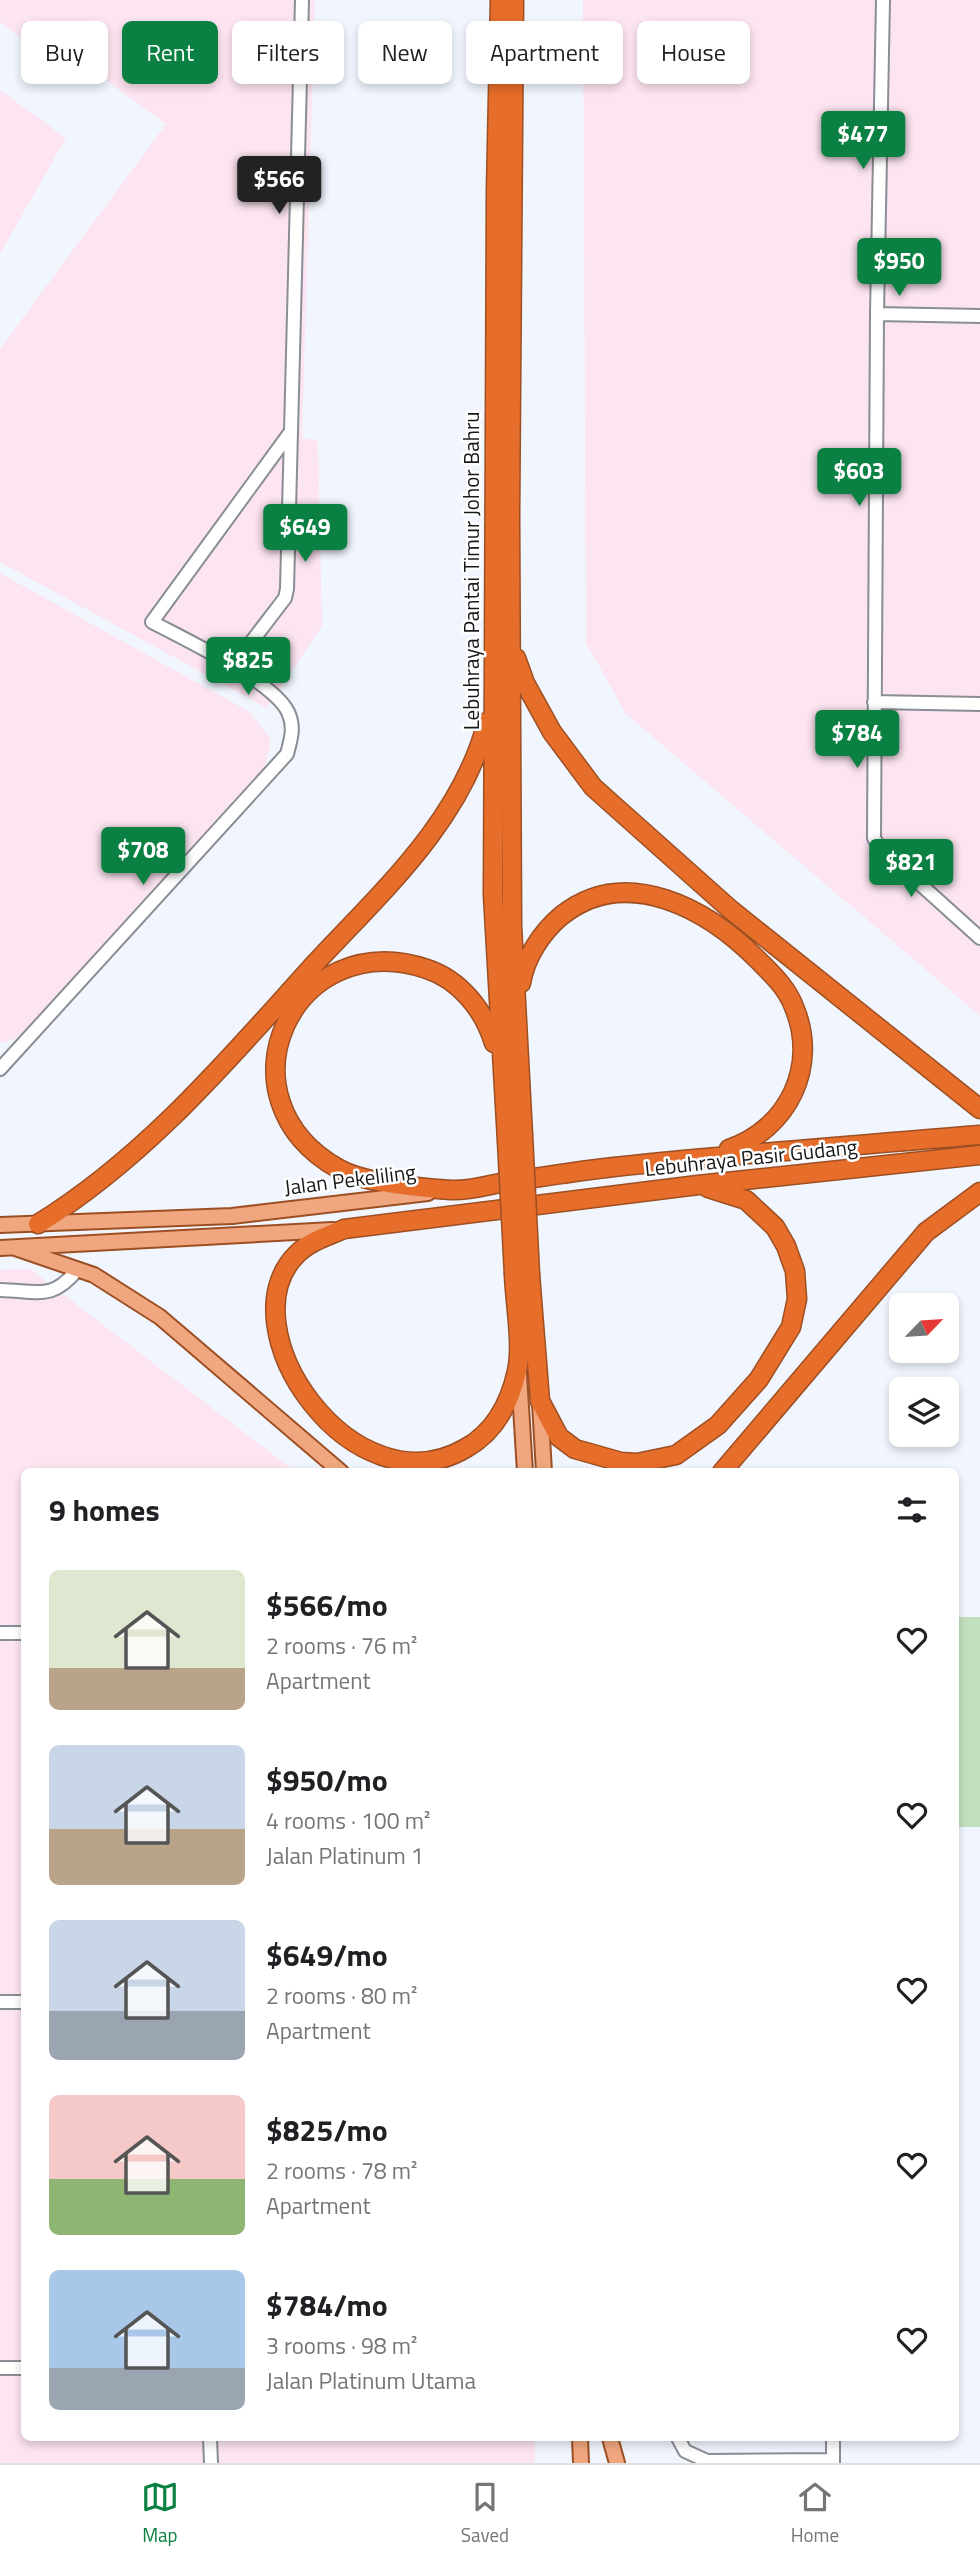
<!DOCTYPE html>
<html lang="en">
<head>
<meta charset="utf-8">
<style>
  body { margin:0; font-family:"Titillium Web",sans-serif; background:#f2f2f2; color:#202124; height:100vh; display:flex; flex-direction:column; font-size:26px; white-space:nowrap }
  * { box-sizing:border-box; margin:0 }
  p { font-size:23px; color:#757577 }
  .icon { flex:none; width:38px; height:38px; fill:none; stroke:currentColor; stroke-width:2; stroke-linecap:round; stroke-linejoin:round }
  .map { position:relative; flex:1; overflow:hidden }
  .drawer { position:absolute; left:21px; top:1468px; width:938px; height:973px; display:flex; flex-direction:column; background:#fff; border-radius:10px; box-shadow:0 4px 10px #0003 }
  .drawer>* { flex:none }
  .top-card { position:absolute; left:21px; top:21px; width:938px; height:63px; display:flex; gap:14px }
  .needle { width:46px; rotate:65deg }
  .controls { position:absolute; left:889px; top:1293px; display:grid; gap:14px }
  .controls a { display:grid; place-items:center; width:70px; height:70px; border-radius:10px; background:#fff; box-shadow:0 4px 10px #0003; font-size:35px }
  .price { position:absolute; translate:-50% -60px; padding:0 16px; border-radius:7px; background:#0b8043; color:#fff; font-size:23px; line-height:46px; filter:drop-shadow(0 2px 4px #0008) }
  .price::after { content:''; position:absolute; left:50%; top:42px; width:21px; height:16px; margin-left:-10px; background:inherit; clip-path:polygon(0 0,100% 0,50% 100%) }
  .price.current { background:#222; color:#fff }
  ul { padding:0; list-style:none }
  li { display:flex; align-items:center; gap:21px; height:175px; padding:0 28px }
  li span { display:grid; place-items:center; flex:none; width:196px; height:140px; border-radius:10px; color:#555 }
  li>.icon { margin-inline-start:auto }
  span .icon { width:84px; height:84px; fill:#fffc; stroke-width:1 }
  li b { font-size:30px }
  h2 { display:flex; justify-content:space-between; align-items:center; height:84px; padding:0 28px; font-size:30px }
  .pill { padding:0 24px; border-radius:10px; background:#fff; box-shadow:0 4px 10px #0003; font-size:24px; line-height:63px }
  .pill.current { background:#0b8043; color:#fff }
  .menu { display:flex; justify-content:space-around; align-items:center; height:98px; border-top:2px solid #e0e0e0; background:#fff; font-size:19px; color:#757577 }
  .menu a { display:grid; justify-items:center; gap:4px }
  .menu .current { color:#0b8043 }
  .map>svg:first-child { display:block }
  .industrial { fill:#fce4f0 }
  .green { fill:#c2e0bf }
  .lines { fill:none; stroke-linecap:round; stroke-linejoin:round }
  .minor-casing { stroke:#898d94; stroke-width:16 }
  .major-casing { stroke:#9d4f24; stroke-width:18 }
  .highway-casing { stroke:#9d4f24; stroke-width:21 }
  .minor { stroke:#fff; stroke-width:12 }
  .major { stroke:#f0a77f; stroke-width:14 }
  .highway { stroke:#e66d2a; stroke-width:18 }
  .highway-bridge-casing { stroke:#9d4f24; stroke-width:21; stroke-linecap:butt }
  .highway-bridge { stroke:#e66d2a; stroke-width:18 }
  .labels { text-anchor:middle; dominant-baseline:central; stroke-width:5; stroke-linejoin:round; paint-order:stroke }
  .street-label { font-size:21px; fill:#16181a; stroke:#fff }
</style>
</head>
<body>
<div class="map">
<svg width="980" height="2463" viewBox="0 0 980 2463">
  <rect width="100%" height="100%" fill="#f1f6fe"/>
  <path class="industrial" d="M0 0H315L302 438 318 441 322 626 267 708 0 562V349L166 124 44 35 22 38 0 22Z
    M583 0H980V1016L626 714 586 643Z
    M0 90 66 138 0 254Z
    M0 573 250 712 271 740 265 767 24 1036 0 1043Z
    M30 1269 296 1472H24V2438H534L535 2463H0V1270Z"/>
  <path class="green" d="M956 1617H980V1827H956Z"/>
  <g class="lines">
    <defs>
      <path id="minor" d="M883 0 877 314 874 838 879 847 980 938
        M877 314 980 316
        M233 666 285 598 287 589 302 0
        M874 702 980 704
        M0 1069 287 754C291 739 295 727 288 712 273 681 184 639 152 622L289 434
        M0 1290C39 1291 52 1301 78 1269
        M0 1633H24
        M0 2002H24
        M0 2368H24
        M210 2438 211 2463
        M678 2438 685 2451 707 2461 833 2460
        M833 2438V2463"/>
      <path id="major" d="M0 1225 232 1216 428 1193
        M0 1248 332 1230
        M15 1248 94 1275 160 1317 341 1472
        M519 1375 525 1472
        M540 1403 544 1472
        M580 2438 581 2463
        M610 2438 617 2463"/>
      <path id="highway" d="M500 0 496 191 493 895 507 1141
        M514 0 510 516 512 926 523 1135
        M516 658 525 683 552 732 593 787 731 910 980 1109
        M521 983C525 958 541 933 561 916 627 863 709 910 759 961 773 975 787 988 794 1007 819 1066 788 1129 729 1149
        M494 1043C484 1010 460 980 427 969 293 924 212 1098 339 1169 364 1183 421 1188 451 1190 469 1191 488 1185 505 1182 542 1177 578 1171 614 1167 736 1154 858 1145 980 1135
        M38 1224C145 1158 226 1062 310 969 378 895 461 823 487 722
        M530 1274 540 1401 559 1437 575 1449 621 1462 637 1463 676 1455 718 1425 759 1379 791 1327 797 1299 795 1271 786 1246 775 1227 746 1200 708 1188
        M514 1275C515 1303 523 1345 517 1371 510 1403 496 1431 466 1448 354 1514 223 1327 297 1254 310 1241 328 1236 344 1229L698 1185 980 1155
        M722 1472 926 1232 980 1192"/>
    </defs>
    <use href="#minor" class="minor-casing"/>
    <use href="#major" class="major-casing"/>
    <use href="#highway" class="highway-casing"/>
    <use href="#minor" class="minor"/>
    <use href="#major" class="major"/>
    <use href="#highway" class="highway"/>
    <defs>
      <path id="highway-bridge" d="M523 1135 530 1274
        M507 1141 514 1275"/>
    </defs>
    <use href="#highway-bridge" class="highway-bridge-casing"/>
    <use href="#highway-bridge" class="highway-bridge"/>
  </g>
  <g class="labels">
    <g class="street-label">
      <text transform="translate(471 571) rotate(-90)">Lebuhraya Pantai Timur Johor Bahru</text>
      <text transform="translate(751 1157) rotate(-6)">Lebuhraya Pasir Gudang</text>
      <text transform="translate(350 1179) rotate(-7)">Jalan Pekeliling</text>
    </g>
  </g>
</svg>
<div class="controls">
<a><svg class="needle" viewBox="-14 -14 28 28"><path d="M0-13l5 13h-10z" fill="#e53935"/><path d="M0 13l5-13h-10z" fill="#757577"/></svg></a>
<a><svg class="icon" aria-label="layers" viewBox="0 0 24 24"><path d="M12 4l9 5-9 5-9-5zM3 14l9 5 9-5"/></svg></a>
</div>
<b class="price" style="left:863px;top:171px">$477</b>
<b class="price current" style="left:279px;top:216px">$566</b>
<b class="price" style="left:899px;top:298px">$950</b>
<b class="price" style="left:859px;top:508px">$603</b>
<b class="price" style="left:305px;top:564px">$649</b>
<b class="price" style="left:248px;top:697px">$825</b>
<b class="price" style="left:857px;top:770px">$784</b>
<b class="price" style="left:143px;top:887px">$708</b>
<b class="price" style="left:911px;top:899px">$821</b>
<div class="top-card">
<a class="pill">Buy</a>
<a class="pill current">Rent</a>
<a class="pill">Filters</a>
<a class="pill">New</a>
<a class="pill">Apartment</a>
<a class="pill">House</a>
</div>
<section class="drawer">
<h2>9 homes<svg class="icon" aria-label="filters" viewBox="0 0 24 24"><path d="M4 7h16M4 17h16"/><circle cx="9" cy="7" r="2"/><circle cx="15" cy="17" r="2"/></svg></h2>
<ul>
<li><span style="background:linear-gradient(#dfe7d0 70%,#b9a48a 0)"><svg class="icon" aria-label="home" viewBox="0 0 24 24"><path d="M3 11l9-7 9 7M6 9v11h12V9"/></svg></span><div><b>$566/mo</b><p>2 rooms · 76 m²</p><p>Apartment</p></div><svg class="icon" aria-label="heart" viewBox="0 0 24 24"><path d="M12 20l-8-8c-3-5 5-10 8-4 3-6 11-1 8 4z"/></svg></li>
<li><span style="background:linear-gradient(#c9d6e8 60%,#b9a48a 0)"><svg class="icon" aria-label="home" viewBox="0 0 24 24"><path d="M3 11l9-7 9 7M6 9v11h12V9"/></svg></span><div><b>$950/mo</b><p>4 rooms · 100 m²</p><p>Jalan Platinum 1</p></div><svg class="icon" aria-label="heart" viewBox="0 0 24 24"><path d="M12 20l-8-8c-3-5 5-10 8-4 3-6 11-1 8 4z"/></svg></li>
<li><span style="background:linear-gradient(#c9d6e8 65%,#9aa5b1 0)"><svg class="icon" aria-label="home" viewBox="0 0 24 24"><path d="M3 11l9-7 9 7M6 9v11h12V9"/></svg></span><div><b>$649/mo</b><p>2 rooms · 80 m²</p><p>Apartment</p></div><svg class="icon" aria-label="heart" viewBox="0 0 24 24"><path d="M12 20l-8-8c-3-5 5-10 8-4 3-6 11-1 8 4z"/></svg></li>
<li><span style="background:linear-gradient(#f6c9c9 60%,#8fb573 0)"><svg class="icon" aria-label="home" viewBox="0 0 24 24"><path d="M3 11l9-7 9 7M6 9v11h12V9"/></svg></span><div><b>$825/mo</b><p>2 rooms · 78 m²</p><p>Apartment</p></div><svg class="icon" aria-label="heart" viewBox="0 0 24 24"><path d="M12 20l-8-8c-3-5 5-10 8-4 3-6 11-1 8 4z"/></svg></li>
<li><span style="background:linear-gradient(#a9c7e8 70%,#9aa5b1 0)"><svg class="icon" aria-label="home" viewBox="0 0 24 24"><path d="M3 11l9-7 9 7M6 9v11h12V9"/></svg></span><div><b>$784/mo</b><p>3 rooms · 98 m²</p><p>Jalan Platinum Utama</p></div><svg class="icon" aria-label="heart" viewBox="0 0 24 24"><path d="M12 20l-8-8c-3-5 5-10 8-4 3-6 11-1 8 4z"/></svg></li>
</ul>
</section>
</div>
<nav class="menu">
<a class="current"><svg class="icon" aria-label="map" viewBox="0 0 24 24"><path d="M3 6l6-2 6 2 6-2v14l-6 2-6-2-6 2zM9 4v14M15 6v14"/></svg>Map</a>
<a><svg class="icon" aria-label="saved" viewBox="0 0 24 24"><path d="M7 4h10v16l-5-4-5 4z"/></svg>Saved</a>
<a><svg class="icon" aria-label="home" viewBox="0 0 24 24"><path d="M3 11l9-7 9 7M6 9v11h12V9"/></svg>Home</a>
</nav>
</body>
</html>
